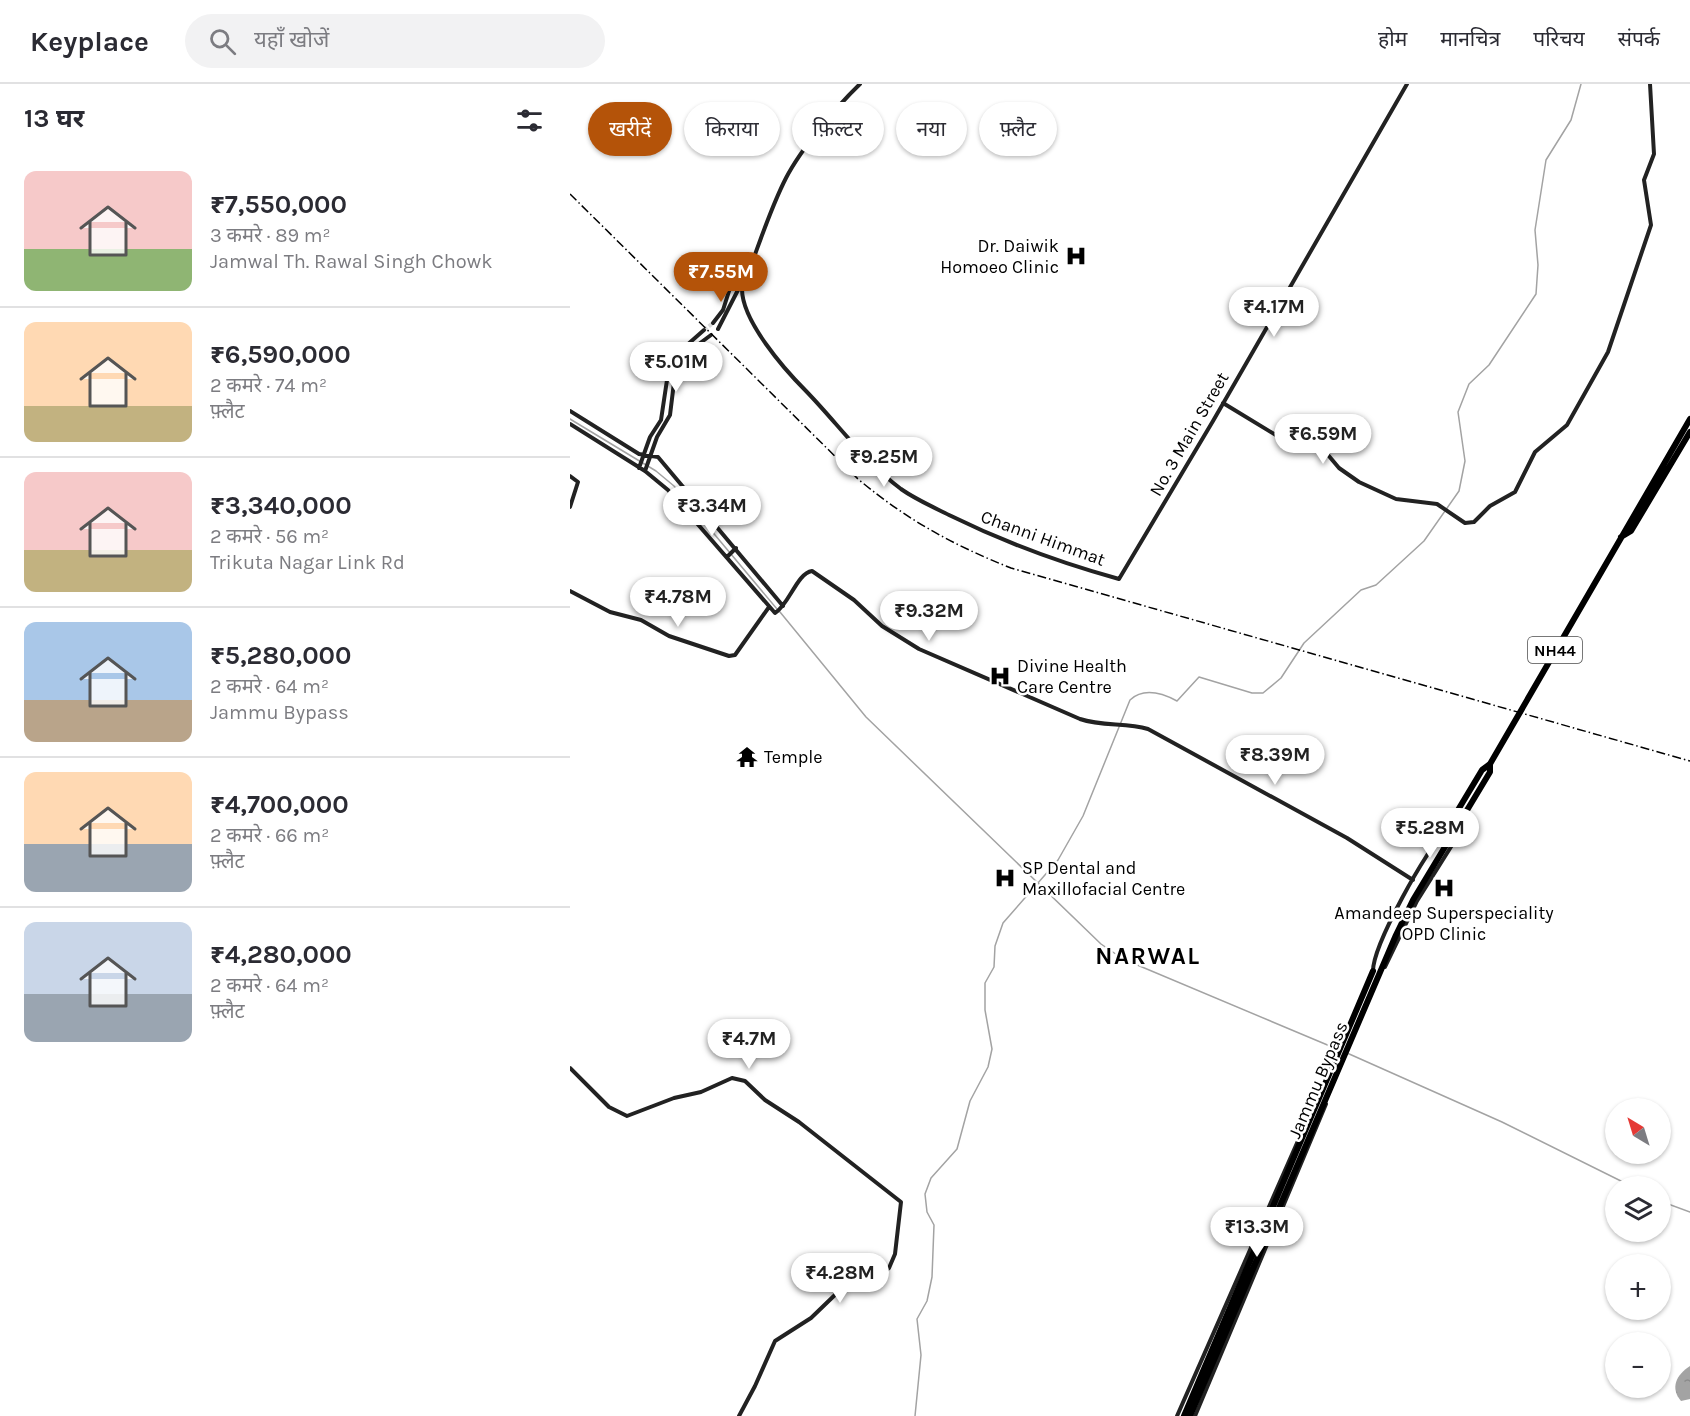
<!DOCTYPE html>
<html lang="hi">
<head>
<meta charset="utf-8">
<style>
  body { margin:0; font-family:Karla,"Noto Sans Devanagari",sans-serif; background:#f2f2f3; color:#2b2b33; height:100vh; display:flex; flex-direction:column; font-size:22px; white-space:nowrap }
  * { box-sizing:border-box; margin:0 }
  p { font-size:20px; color:#7c7c81 }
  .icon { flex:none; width:33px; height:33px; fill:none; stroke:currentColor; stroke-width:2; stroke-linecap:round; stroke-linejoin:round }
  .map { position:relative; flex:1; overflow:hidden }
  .drawer { display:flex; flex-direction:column; background:#fff; width:570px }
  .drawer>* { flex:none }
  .top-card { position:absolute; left:18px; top:18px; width:570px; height:54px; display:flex; gap:12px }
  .needle { width:39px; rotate:322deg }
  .fabs { position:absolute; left:1035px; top:1014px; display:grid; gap:12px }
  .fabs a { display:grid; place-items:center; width:66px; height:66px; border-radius:50%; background:#fff; box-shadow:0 2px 4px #0004; font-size:30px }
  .price { position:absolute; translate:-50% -51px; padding:0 14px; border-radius:21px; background:#fff; color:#222; font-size:20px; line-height:39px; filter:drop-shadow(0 2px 3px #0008) }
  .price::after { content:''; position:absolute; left:50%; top:36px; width:18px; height:14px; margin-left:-9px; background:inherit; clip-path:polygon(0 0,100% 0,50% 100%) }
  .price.current { background:#b45309; color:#fff }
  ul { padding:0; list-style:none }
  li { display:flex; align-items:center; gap:18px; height:150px; padding:0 24px }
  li+li { border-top:2px solid #e1e1e2 }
  li span { display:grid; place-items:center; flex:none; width:168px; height:120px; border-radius:12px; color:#555 }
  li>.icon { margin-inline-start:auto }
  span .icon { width:72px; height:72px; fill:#fffc; stroke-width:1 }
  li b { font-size:26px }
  h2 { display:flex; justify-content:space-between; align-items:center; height:72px; padding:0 24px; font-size:26px }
  .pill { padding:0 21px; border-radius:27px; background:#fff; box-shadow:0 2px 4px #0004; font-size:21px; line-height:54px }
  .pill.current { background:#b45309; color:#fff }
  header { display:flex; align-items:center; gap:36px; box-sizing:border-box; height:84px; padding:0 30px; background:#fff; border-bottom:2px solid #e1e1e2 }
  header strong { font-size:28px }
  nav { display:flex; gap:33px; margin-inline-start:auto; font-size:21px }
  .search { width:420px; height:54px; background:#f2f2f3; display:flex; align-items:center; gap:15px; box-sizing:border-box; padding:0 21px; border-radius:33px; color:#7c7c81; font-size:22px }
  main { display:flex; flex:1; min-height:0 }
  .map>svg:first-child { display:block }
  .water { fill:url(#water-ripples) }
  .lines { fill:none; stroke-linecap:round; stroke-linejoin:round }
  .stream { stroke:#a3a3a3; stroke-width:1.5 }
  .secondary-tunnel { stroke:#d9d9d9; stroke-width:4; stroke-dasharray:4 2; stroke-linecap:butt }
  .secondary { stroke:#222; stroke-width:4 }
  .highway { stroke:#000; stroke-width:6 }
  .rail { stroke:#000; stroke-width:1.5; stroke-dasharray:9 3 1.5 3; stroke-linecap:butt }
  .labels { text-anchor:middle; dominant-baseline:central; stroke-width:5; stroke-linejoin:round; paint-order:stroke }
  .shield { fill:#fff; stroke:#4c4c4c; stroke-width:1.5 }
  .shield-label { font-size:16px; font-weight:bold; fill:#000 }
  .poi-label { font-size:18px; fill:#000; stroke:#fff; text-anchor:start }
  .street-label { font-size:18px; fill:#000; stroke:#fff }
  .district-label { font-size:24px; font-weight:bold; letter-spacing:1.5px; fill:#000; stroke:#fff }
</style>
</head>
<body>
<header>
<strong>Keyplace</strong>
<div class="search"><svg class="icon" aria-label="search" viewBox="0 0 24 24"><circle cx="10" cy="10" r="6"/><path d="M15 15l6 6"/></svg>यहाँ खोजें</div>
<nav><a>होम</a><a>मानचित्र</a><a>परिचय</a><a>संपर्क</a></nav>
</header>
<main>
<section class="drawer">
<h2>13 घर<svg class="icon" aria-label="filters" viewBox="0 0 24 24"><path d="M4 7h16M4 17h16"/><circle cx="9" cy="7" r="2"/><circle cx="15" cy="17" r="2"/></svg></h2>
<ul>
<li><span style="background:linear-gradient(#f6c9c9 65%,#8fb573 0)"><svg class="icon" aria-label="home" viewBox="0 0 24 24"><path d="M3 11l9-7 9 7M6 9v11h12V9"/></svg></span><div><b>₹7,550,000</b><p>3 कमरे · 89 m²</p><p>Jamwal Th. Rawal Singh Chowk</p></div></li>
<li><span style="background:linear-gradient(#ffd9b3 70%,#c2b280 0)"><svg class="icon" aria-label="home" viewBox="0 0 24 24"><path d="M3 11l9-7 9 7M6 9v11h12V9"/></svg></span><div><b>₹6,590,000</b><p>2 कमरे · 74 m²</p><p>फ़्लैट</p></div></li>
<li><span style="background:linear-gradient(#f6c9c9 65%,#c2b280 0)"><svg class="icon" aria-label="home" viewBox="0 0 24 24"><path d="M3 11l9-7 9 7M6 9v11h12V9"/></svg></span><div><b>₹3,340,000</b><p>2 कमरे · 56 m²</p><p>Trikuta Nagar Link Rd</p></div></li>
<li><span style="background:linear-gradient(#a9c7e8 65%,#b9a48a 0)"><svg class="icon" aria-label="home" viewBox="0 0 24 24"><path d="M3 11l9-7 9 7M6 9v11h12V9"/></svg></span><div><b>₹5,280,000</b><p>2 कमरे · 64 m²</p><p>Jammu Bypass</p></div></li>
<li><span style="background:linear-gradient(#ffd9b3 60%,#9aa5b1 0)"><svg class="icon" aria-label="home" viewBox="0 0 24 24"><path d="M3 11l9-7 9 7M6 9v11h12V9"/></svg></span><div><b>₹4,700,000</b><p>2 कमरे · 66 m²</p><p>फ़्लैट</p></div></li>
<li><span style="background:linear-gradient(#c9d6e8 60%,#9aa5b1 0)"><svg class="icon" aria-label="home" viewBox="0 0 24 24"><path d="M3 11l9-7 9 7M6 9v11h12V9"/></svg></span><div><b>₹4,280,000</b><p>2 कमरे · 64 m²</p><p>फ़्लैट</p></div></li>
</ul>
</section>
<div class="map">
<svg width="1120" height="1332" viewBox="0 0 1120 1332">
  <defs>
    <pattern id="water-ripples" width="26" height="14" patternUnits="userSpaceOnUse" patternTransform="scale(1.5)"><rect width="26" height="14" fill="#a3a3a3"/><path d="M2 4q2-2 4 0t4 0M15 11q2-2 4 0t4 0" fill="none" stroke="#8b8b8b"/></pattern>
  </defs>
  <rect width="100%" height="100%" fill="#fff"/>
  <path class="water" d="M1120 1282V1315L1111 1317C1100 1304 1106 1291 1120 1282Z"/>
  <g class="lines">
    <path class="stream" d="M0 335 86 387 104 402 207 525
      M210 528 296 633 531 860 553 875 767 965
      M777 969 932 1038 1061 1102
      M1090 1117 1120 1128
      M345 1332 351 1271 347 1235 357 1217 362 1193 364 1141 357 1128 355 1110 361 1094 387 1065 400 1017 418 983 422 965 415 926V899L424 883 425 862 433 839 488 776 513 732 560 616C574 603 592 609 607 617L629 593 682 609H693L711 594 734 559 791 506 806 501 854 457 889 407 895 377 888 328 899 300 919 281 966 210 968 181 965 146 976 76 1001 36 1011 0"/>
    <path class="secondary-tunnel" d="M134 246 143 239"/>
    <path class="secondary" d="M290 0C266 23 231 65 216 94 198 129 187 168 172 205 172 237 214 285 236 307 268 340 294 377 331 405 345 415 363 423 379 431 434 458 490 479 549 495L643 337 837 0
      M143 239 153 226 160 204 172 205
      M148 245 169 204
      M653 319 714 356 732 340 769 384 789 398 826 415 867 420 895 439 904 438 920 422 945 408 965 368 997 341 1038 268 1081 141 1074 96 1084 70 1080 0
      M0 327 69 370 88 373 213 522
      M0 340 75 387 98 406 205 529C219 521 227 489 242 487L284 516 312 542 349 565 510 635C533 643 556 638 578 645L777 754 843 796
      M69 384 80 353 91 336 100 276 134 246
      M75 387 87 353 100 331 106 282 110 274 141 251
      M0 392 8 398 0 423
      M157 473 166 464
      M0 507 40 528 71 536 99 552 159 572 165 571 199 523
      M815 883 847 817 884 758 887 747
      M803 887C803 861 857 764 876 746
      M0 984 39 1023 57 1032 104 1014 131 1008 162 994 175 997 195 1016 229 1038 331 1118 325 1170 319 1184 301 1199 268 1208 241 1234 205 1257 185 1302 169 1332
      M607 1332 742 1025
      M625 1332 756 1020"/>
    <path class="highway" d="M1051 453 1061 447 1120 348
      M876 746 912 686 920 680 1120 335
      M614 1332 803 887
      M620 1332 826 851 843 816 920 688V680"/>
    <path class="rail" d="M0 110 288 395C337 436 383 461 441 484L1120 677"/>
  </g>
  <defs>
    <symbol id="hospital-bare" viewBox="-9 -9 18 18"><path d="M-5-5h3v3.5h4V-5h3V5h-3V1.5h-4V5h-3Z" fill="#000" stroke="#fff" stroke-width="2.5" paint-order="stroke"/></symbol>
    <symbol id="temple-bare" viewBox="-9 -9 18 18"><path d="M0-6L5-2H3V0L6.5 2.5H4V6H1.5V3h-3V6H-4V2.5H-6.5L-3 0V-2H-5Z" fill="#000" stroke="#fff" stroke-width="2.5" paint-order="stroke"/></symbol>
  </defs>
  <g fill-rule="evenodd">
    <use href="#hospital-bare" x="491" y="157" width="30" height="30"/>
    <use href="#hospital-bare" x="415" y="577" width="30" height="30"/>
    <use href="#temple-bare" x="162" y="658" width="30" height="30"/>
    <use href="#hospital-bare" x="420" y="779" width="30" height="30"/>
    <use href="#hospital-bare" x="859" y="789" width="30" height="30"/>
  </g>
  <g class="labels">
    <rect class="shield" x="958" y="553" width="54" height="26" rx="4.5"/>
    <g class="shield-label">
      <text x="985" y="566">NH44</text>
    </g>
    <g class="poi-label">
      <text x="489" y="162" text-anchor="end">Dr. Daiwik<tspan x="489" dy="21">Homoeo Clinic</tspan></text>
      <text x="447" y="582">Divine Health<tspan x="447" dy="21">Care Centre</tspan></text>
      <text x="194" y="673">Temple</text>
      <text x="452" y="784">SP Dental and<tspan x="452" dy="21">Maxillofacial Centre</tspan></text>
      <text x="874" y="829" text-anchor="middle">Amandeep Superspeciality<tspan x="874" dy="21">OPD Clinic</tspan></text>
    </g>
    <g class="street-label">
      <text transform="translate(619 350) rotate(-60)">No. 3 Main Street</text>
      <text transform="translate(473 454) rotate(20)">Channi Himmat</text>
      <text transform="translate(748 996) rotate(-67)">Jammu Bypass</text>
    </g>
    <g class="district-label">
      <text x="578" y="872">NARWAL</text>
    </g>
  </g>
</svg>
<div class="fabs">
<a><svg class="needle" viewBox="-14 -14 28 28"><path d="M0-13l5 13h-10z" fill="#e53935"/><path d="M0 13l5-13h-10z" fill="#7c7c81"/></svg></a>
<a><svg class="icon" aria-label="layers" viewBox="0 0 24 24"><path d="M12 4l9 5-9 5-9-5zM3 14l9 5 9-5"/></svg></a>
<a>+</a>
<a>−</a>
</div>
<b class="price current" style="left:151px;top:219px">₹7.55M</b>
<b class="price" style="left:704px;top:254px">₹4.17M</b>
<b class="price" style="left:106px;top:309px">₹5.01M</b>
<b class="price" style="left:753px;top:381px">₹6.59M</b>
<b class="price" style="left:314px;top:404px">₹9.25M</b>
<b class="price" style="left:142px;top:453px">₹3.34M</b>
<b class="price" style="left:108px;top:544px">₹4.78M</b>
<b class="price" style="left:359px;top:558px">₹9.32M</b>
<b class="price" style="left:705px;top:702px">₹8.39M</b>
<b class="price" style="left:860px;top:775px">₹5.28M</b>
<b class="price" style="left:179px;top:986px">₹4.7M</b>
<b class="price" style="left:687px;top:1174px">₹13.3M</b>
<b class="price" style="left:270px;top:1220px">₹4.28M</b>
<div class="top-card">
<a class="pill current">खरीदें</a>
<a class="pill">किराया</a>
<a class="pill">फ़िल्टर</a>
<a class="pill">नया</a>
<a class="pill">फ़्लैट</a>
</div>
</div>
</main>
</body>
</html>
